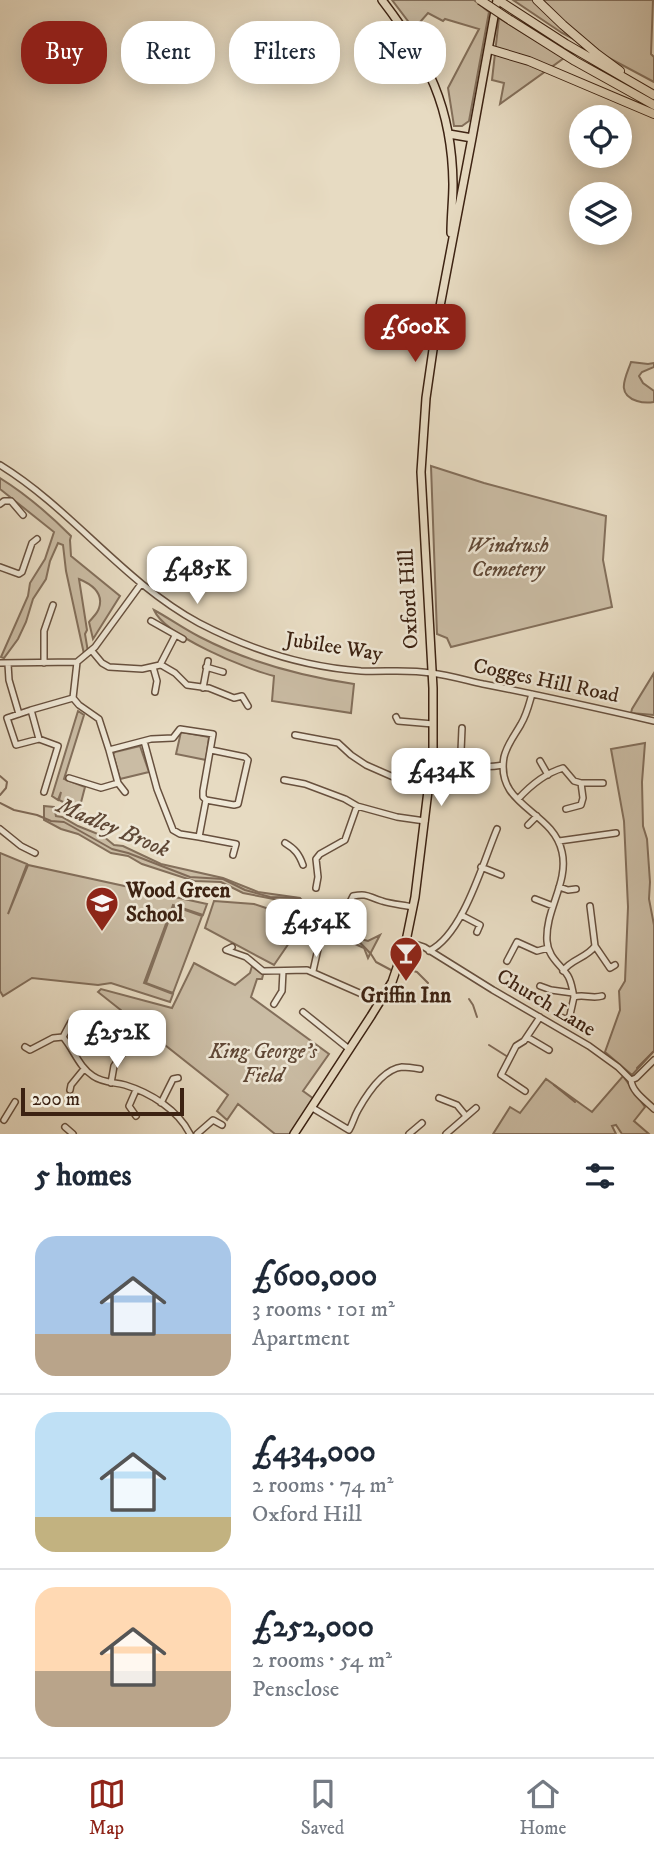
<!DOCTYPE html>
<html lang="en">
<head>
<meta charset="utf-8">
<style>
  body { margin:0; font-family:"IM FELL DW Pica",serif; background:#f2f2f3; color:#1f2937; height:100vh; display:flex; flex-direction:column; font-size:26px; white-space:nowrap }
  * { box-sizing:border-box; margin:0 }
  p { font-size:23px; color:#747a83 }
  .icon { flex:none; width:38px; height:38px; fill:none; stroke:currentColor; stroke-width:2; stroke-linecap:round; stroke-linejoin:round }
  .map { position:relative; height:1134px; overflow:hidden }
  .drawer { display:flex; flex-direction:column; background:#fff; flex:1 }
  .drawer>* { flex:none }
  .guide { position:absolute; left:21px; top:21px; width:612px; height:63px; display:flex; gap:14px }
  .tools { position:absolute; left:569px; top:105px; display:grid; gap:14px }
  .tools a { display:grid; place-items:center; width:63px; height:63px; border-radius:50%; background:#fff; box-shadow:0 4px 18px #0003; font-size:35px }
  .scale { position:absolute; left:21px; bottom:18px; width:163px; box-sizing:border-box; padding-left:7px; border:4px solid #3c2212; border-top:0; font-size:19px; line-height:24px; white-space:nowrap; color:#3c2212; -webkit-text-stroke:5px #efe8d7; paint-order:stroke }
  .price { position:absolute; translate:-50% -60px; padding:0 16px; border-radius:14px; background:#fff; color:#222; font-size:23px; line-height:46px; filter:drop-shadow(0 2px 4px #0008) }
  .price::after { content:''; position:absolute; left:50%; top:42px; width:21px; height:16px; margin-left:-10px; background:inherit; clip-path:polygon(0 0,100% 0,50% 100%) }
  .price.selected { background:#8f2418; color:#fff }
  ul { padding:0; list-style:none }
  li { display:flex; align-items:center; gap:21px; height:175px; padding:0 35px }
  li+li { border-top:2px solid #e0e1e3 }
  li span { display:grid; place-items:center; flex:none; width:196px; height:140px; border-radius:21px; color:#555 }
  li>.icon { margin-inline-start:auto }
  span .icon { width:84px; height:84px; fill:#fffc; stroke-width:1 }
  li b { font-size:30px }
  h2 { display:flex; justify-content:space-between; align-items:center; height:84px; padding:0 35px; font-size:30px }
  .tag { padding:0 24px; border-radius:28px; background:#fff; box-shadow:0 4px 18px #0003; font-size:24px; line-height:63px }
  .tag.selected { background:#8f2418; color:#fff }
  .tabs { display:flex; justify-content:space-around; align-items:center; height:98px; border-top:2px solid #e0e1e3; background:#fff; font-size:19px; color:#747a83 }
  .tabs a { display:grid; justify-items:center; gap:4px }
  .tabs .selected { color:#8f2418 }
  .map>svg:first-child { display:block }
  .green { fill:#cabca4; stroke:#836f5b; stroke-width:2 }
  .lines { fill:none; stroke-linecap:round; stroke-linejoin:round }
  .stream { stroke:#806b58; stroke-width:2 }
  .minor-casing { stroke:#67503e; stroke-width:8 }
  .major-casing { stroke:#3c2212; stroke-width:10 }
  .highway-casing { stroke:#3c2212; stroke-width:10 }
  .minor { stroke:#efe8d7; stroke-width:5 }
  .major { stroke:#e7dbc2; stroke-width:7 }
  .highway { stroke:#e7dbc2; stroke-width:8 }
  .highway-bridge-casing { stroke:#3c2212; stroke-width:10; stroke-linecap:butt }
  .highway-bridge { stroke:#e7dbc2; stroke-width:8 }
  .labels { text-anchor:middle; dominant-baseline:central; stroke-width:5; stroke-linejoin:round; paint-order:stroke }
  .park-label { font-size:21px; font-style:italic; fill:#604836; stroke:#efe8d7 }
  .street-label { font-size:21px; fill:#3c2212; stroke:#efe8d7 }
  .poi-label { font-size:21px; font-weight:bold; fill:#3c2212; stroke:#efe8d7; text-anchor:start }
  .water-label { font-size:23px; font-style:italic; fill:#5e4735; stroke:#efe8d7 }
</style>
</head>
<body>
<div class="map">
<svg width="654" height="1134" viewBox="0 0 654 1134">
  <rect width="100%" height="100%" fill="#e7dbc2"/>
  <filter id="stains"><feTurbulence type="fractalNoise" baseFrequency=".00286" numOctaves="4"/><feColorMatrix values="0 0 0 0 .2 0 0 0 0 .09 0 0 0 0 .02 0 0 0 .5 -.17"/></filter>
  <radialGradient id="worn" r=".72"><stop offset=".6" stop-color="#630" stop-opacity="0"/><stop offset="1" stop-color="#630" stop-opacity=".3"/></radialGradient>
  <path class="green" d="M392 0H474L489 12 469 121 462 126H454L448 88 479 29 445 19 443 21 428 13 414 29Z
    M513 0H653L651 54 654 57V82L562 33Z
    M499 18 564 58 500 104 504 83 492 80Z
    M631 362 648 364 654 363V367L642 372 639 376 643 383 654 391V402C648 403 643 403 637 401 615 394 626 377 631 362Z
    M431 466 484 483 606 516 603 560 612 607 451 647 447 638 437 634Z
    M0 478C26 494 50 515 71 536L70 540 71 556 120 596 93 639 89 622C92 618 98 613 99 608 104 593 91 584 79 579L87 630 85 634 88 652 84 654 66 571 63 545 58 543 50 561 46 579 33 599 26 622 18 639 4 658 1 657 28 596 30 583 45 559 54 532 0 489Z
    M154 610C169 618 184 629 200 637 248 662 301 676 354 684L351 713 272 701 274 676C246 669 165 636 154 610Z
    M654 673V715L631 713 632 709Z
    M78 711 84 715 64 779 85 787 79 810 59 800 61 792 58 800 52 796Z
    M181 732 209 737 206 760 176 754Z
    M645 743 642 782 643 826 647 839 650 882 649 899 654 925V1051L632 1075 605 1052 620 1010 619 991 625 981 628 907 624 821 611 749Z
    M140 746 149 772 120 779 113 754 115 752Z
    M44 806 54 807 56 816 62 817 78 826 103 836 114 845 123 846 161 864 223 878 258 892 300 898 309 911 326 919 348 926 361 939 368 941 380 935 368 958 364 948 348 941 326 924 315 921 298 907 292 906 284 901 243 893 221 882 194 881 142 864 128 856 111 853 78 834 61 829 44 820Z
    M0 853 27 864 8 914 28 865 207 904 203 915 173 905 144 983 173 994 170 1002 111 983 98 985 32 978 3 996 0 991Z
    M214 901 254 904 275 911 302 924 274 965 205 928Z
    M174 906 202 916 173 993 146 983Z
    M194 963 235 985 250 973 252 966 263 975 262 979H257L251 997 329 1054 303 1091 314 1099 290 1134H275L238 1104 227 1120 217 1111 228 1095 98 992 101 989 172 1008Z
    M623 1076 645 1107 634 1121 649 1134H622L616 1125 612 1126 616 1134H493L510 1107 520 1113 546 1079 592 1112Z"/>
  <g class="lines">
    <path class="stream" d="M0 776 7 782 6 788 0 795
      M0 803 14 810 37 815 51 821 64 822 112 849 128 853 190 877 223 879 245 890 270 897 298 898 302 900 303 907 312 917 345 927 371 954 376 962 391 970
      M403 968 417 972 428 983
      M469 999 473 1005 477 1017
      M489 1045 508 1057
      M637 1068 654 1051
      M554 1085 575 1102"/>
    <defs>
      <path id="minor" d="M0 465C73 510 122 581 199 623 249 649 305 667 361 671 384 672 408 669 431 673 448 675 465 680 483 684 540 695 597 708 654 721
        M0 504 4 501H11L23 515
        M0 567 19 574 22 572 32 543 37 539
        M141 584 95 647 77 662 73 698 79 705 99 719 109 750 151 739 173 738 180 729 213 734 203 791V797L206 800 199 837 180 834 173 830 157 789 144 741
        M151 621 183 639
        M92 651 102 663 109 667 142 669 160 665 163 666 175 673 187 685 209 688 234 698 242 696 248 706
        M0 663 77 662
        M44 663V631L53 605
        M8 664 9 680 19 714
        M160 665 175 636
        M153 667 157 681 155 692
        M206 667 223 672
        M203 688 208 661
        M532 694C529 704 527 714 521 724 515 735 507 744 504 757 495 807 553 810 562 852 569 882 545 910 547 941 548 957 560 964 568 976 572 983 572 989 574 997 584 994 592 999 602 996
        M31 710 7 718 16 745 39 739
        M396 717 398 721 433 724
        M462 728 461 751C471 769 485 768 503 765
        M295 735 338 743 351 755 366 765 407 783 429 786
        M109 750 118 783 125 792
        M540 761 548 775
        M69 778 101 788 118 783
        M284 780 305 784 345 799 357 806 397 817 425 821
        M581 783H603
        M44 792 58 746 39 739 31 710 73 698
        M518 799C530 786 546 773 563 768L574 781 581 783 583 798 581 805 566 809
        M206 800 234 805 238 804 248 760 245 757 211 750
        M528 825 537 816
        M0 829 21 846 35 853
        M199 837 236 844 233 855
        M559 841 616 833
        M285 843C295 849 299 854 303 865
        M481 867 501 875
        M559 887 568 890 576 889
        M316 888 318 877 316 859 320 854 345 840 357 806
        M535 899 553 906
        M348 906 353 896C368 893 368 897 382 901 391 904 403 905 412 907
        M461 915 480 925 477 932
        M406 941 424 947 493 990 589 1046 618 1067 631 1080C632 1092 646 1101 654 1109
        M595 946 610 968 615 965
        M232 947 226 950 246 957 263 971 307 970 380 1002
        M429 951C463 935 483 862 497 829
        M507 961 517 942 537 951 548 948
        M313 971 320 940
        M563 971C571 959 587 958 595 946L590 906
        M540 986 551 990 573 993
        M274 1004 282 991 283 971
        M303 1012 349 1049
        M561 1017 567 1020 570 1015 574 997
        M63 1037 71 1022 81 1017 84 1022
        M527 1037 549 1050
        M25 1047 30 1050 53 1038 63 1037C74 1050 79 1067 93 1076 103 1083 114 1082 125 1085 151 1093 178 1110 190 1134
        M631 1080 636 1078 654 1060
        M111 1083 114 1066 128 1046 122 1044
        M70 1090 71 1085 84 1069
        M525 1091 501 1075 516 1046 524 1041 540 1017
        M439 1098 457 1105 466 1116
        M161 1103 173 1079 178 1078
        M311 1107 349 1130C353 1123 354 1117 358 1110 367 1094 383 1069 402 1067 408 1067 414 1068 420 1069
        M136 1116 129 1106 136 1090
        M4 1120 15 1102
        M65 1127 73 1134
        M197 1134 213 1120 222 1125
        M409 1134 422 1123
        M446 1134 476 1108"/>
      <path id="major" d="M382 0C428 60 452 107 453 184 453 200 451 216 451 233
        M449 134 472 138
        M294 1134 371 1016 392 982 406 941 415 897 433 750V688L421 472 426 398 437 322 472 138 497 0"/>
      <path id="highway" d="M498 0 566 44 654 95
        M537 0 563 25 597 54 620 71
        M510 20 575 61 654 105
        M489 49 529 61 654 114"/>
    </defs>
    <use href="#minor" class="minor-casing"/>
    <use href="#major" class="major-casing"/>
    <use href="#highway" class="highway-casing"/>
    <use href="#minor" class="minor"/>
    <use href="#major" class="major"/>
    <use href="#highway" class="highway"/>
    <defs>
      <path id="highway-bridge" d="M480 0 510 20"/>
    </defs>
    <use href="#highway-bridge" class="highway-bridge-casing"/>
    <use href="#highway-bridge" class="highway-bridge"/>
  </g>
  <defs>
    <symbol id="school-pin" viewBox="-11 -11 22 30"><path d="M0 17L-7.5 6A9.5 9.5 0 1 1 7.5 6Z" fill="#8f2418" stroke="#efe8d7"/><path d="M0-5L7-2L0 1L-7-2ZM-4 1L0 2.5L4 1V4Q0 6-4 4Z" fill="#fff"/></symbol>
    <symbol id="bar-pin" viewBox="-11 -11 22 30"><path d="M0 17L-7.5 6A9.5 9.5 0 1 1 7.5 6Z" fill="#8f2418" stroke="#efe8d7"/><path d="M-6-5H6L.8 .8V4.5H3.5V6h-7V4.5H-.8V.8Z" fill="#fff"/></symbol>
  </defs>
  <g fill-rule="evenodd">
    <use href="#school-pin" x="83" y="884" width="38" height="52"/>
    <use href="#bar-pin" x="387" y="934" width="38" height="52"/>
  </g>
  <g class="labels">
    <g class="park-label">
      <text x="508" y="546">Windrush<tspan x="508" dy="24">Cemetery</tspan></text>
      <text x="263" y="1052">King George's<tspan x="263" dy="24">Field</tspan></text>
    </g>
    <g class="street-label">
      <text transform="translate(409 599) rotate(-93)">Oxford Hill</text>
      <text transform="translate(334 647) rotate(9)">Jubilee Way</text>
      <text transform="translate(546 681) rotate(12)">Cogges Hill Road</text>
      <text transform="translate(546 1003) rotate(31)">Church Lane</text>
    </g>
    <g class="poi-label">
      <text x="126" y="891">Wood Green<tspan x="126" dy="24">School</tspan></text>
      <text x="406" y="996" text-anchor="middle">Griffin Inn</text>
    </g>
    <g class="water-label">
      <text transform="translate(113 828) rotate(23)">Madley Brook</text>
    </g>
  </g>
  <rect width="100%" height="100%" filter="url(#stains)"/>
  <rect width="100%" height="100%" fill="url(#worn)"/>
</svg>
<div class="tools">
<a><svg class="icon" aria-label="locate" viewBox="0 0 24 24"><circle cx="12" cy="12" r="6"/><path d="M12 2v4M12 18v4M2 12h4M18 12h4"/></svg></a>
<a><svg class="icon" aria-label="layers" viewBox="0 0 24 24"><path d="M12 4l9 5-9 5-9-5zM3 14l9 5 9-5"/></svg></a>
</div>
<div class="scale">200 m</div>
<b class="price selected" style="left:415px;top:364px">£600K</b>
<b class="price" style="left:197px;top:606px">£485K</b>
<b class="price" style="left:441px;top:808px">£434K</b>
<b class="price" style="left:316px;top:959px">£454K</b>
<b class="price" style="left:117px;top:1070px">£252K</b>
<div class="guide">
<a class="tag selected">Buy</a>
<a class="tag">Rent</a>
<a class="tag">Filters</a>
<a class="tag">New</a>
</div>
</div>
<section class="drawer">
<h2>5 homes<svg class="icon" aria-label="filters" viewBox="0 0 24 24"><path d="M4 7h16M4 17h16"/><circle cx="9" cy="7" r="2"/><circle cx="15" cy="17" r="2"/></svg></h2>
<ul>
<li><span style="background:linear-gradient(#a9c7e8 70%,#b9a48a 0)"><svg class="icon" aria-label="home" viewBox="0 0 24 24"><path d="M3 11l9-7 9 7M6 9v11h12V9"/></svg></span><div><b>£600,000</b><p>3 rooms · 101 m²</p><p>Apartment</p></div></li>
<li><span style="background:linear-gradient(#bfe0f5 75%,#c2b280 0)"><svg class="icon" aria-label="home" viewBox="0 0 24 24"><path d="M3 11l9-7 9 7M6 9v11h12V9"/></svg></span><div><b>£434,000</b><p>2 rooms · 74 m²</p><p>Oxford Hill</p></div></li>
<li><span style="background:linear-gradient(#ffd9b3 60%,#b9a48a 0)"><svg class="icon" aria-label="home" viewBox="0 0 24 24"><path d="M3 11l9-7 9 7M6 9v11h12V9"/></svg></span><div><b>£252,000</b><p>2 rooms · 54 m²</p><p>Pensclose</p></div></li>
</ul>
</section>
<nav class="tabs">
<a class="selected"><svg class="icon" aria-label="map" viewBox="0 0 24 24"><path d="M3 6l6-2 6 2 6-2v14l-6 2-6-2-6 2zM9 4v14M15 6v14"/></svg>Map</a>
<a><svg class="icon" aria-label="saved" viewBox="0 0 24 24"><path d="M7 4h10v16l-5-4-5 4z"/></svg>Saved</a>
<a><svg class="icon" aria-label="home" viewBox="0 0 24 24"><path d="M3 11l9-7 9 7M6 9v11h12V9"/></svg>Home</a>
</nav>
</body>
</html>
